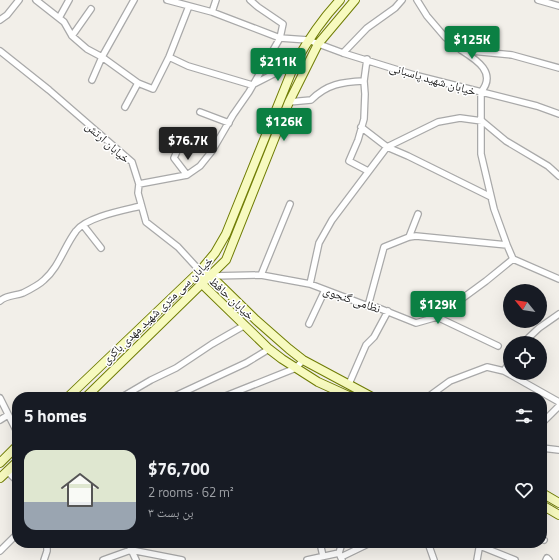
<!DOCTYPE html>
<html lang="en">
<head>
<meta charset="utf-8">
<style>
  body { margin:0; font-family:"Titillium Web","Noto Naskh Arabic",sans-serif; background:#242831; color:#f1f3f6; height:100vh; display:flex; flex-direction:column; font-size:15px; white-space:nowrap }
  * { box-sizing:border-box; margin:0 }
  p { font-size:13px; color:#9ea1a6 }
  .icon { flex:none; width:22px; height:22px; fill:none; stroke:currentColor; stroke-width:2; stroke-linecap:round; stroke-linejoin:round }
  .map { position:relative; flex:1; overflow:hidden }
  .drawer { position:absolute; left:12px; top:392px; width:535px; height:156px; display:flex; flex-direction:column; background:#171b24; border-radius:16px; box-shadow:0 4px 16px #0002 }
  .drawer>* { flex:none }
  .needle { width:26px; rotate:300deg }
  .fabs { position:absolute; left:503px; top:284px; display:grid; gap:8px }
  .fabs a { display:grid; place-items:center; width:44px; height:44px; border-radius:50%; background:#171b24; box-shadow:0 4px 16px #0002; font-size:20px }
  .price { position:absolute; translate:-50% -34px; padding:0 9px; border-radius:4px; background:#0b8043; color:#fff; font-size:13px; line-height:26px; filter:drop-shadow(0 1px 2px #0008) }
  .price::after { content:''; position:absolute; left:50%; top:24px; width:12px; height:9px; margin-left:-6px; background:inherit; clip-path:polygon(0 0,100% 0,50% 100%) }
  .price.on { background:#222; color:#fff }
  ul { padding:0; list-style:none }
  li { display:flex; align-items:center; gap:12px; height:100px; padding:0 12px }
  li span { display:grid; place-items:center; flex:none; width:112px; height:80px; border-radius:12px; color:#555 }
  li>.icon { margin-inline-start:auto }
  span .icon { width:48px; height:48px; fill:#fffc; stroke-width:1 }
  li b { font-size:17px }
  h2 { display:flex; justify-content:space-between; align-items:center; height:48px; padding:0 12px; font-size:17px }
  .map>svg:first-child { display:block }
  .lines { fill:none; stroke-linecap:round; stroke-linejoin:round }
  .minor-casing { stroke:#a9a9a9; stroke-width:8 }
  .secondary-casing { stroke:#707d05; stroke-width:10 }
  .minor { stroke:#fff; stroke-width:5.5 }
  .secondary { stroke:#f7fabf; stroke-width:8 }
  .labels { text-anchor:middle; dominant-baseline:central; stroke-width:3; stroke-linejoin:round; paint-order:stroke }
  .street-label { font-size:12px; fill:#222; stroke:#fff }
</style>
</head>
<body>
<div class="map">
<svg width="559" height="560" viewBox="0 0 559 560">
  <rect width="100%" height="100%" fill="#f2efe9"/>
  <g class="lines">
    <defs>
      <path id="minor" d="M36 0 64 22 72 36 87 49 102 57 138 83 153 89 169 57 189 6
        M167 0 212 12 280 38 308 40 343 53 414 75 537 106 559 114
        M417 0 427 16 445 37 461 50 512 55 559 68
        M538 0 559 6
        M212 12 216 0
        M59 18 69 0
        M0 20 7 15 19 0
        M72 36 91 9
        M461 50C477 60 497 73 481 92V154L494 209 507 245
        M0 51 49 90 132 162 139 184 138 193 146 222 178 247 200 271
        M343 53 367 28 395 8 402 0
        M169 57 188 66 252 85 295 63
        M367 59 364 81 365 94 364 119 358 140 349 161 368 171
        M92 80 102 57 134 0
        M289 102 311 100C327 84 342 82 364 81
        M125 107 138 83
        M200 112 229 123
        M482 121 506 141 548 166 559 176
        M361 127 387 147 408 156 491 197
        M192 133 217 141
        M178 149 174 158 187 175
        M139 184 187 175 200 166 212 151 233 115 249 92 280 38 283 24 258 7 250 0
        M83 225 101 248
        M409 237 418 214
        M261 275 290 204
        M211 276 261 275 310 284 319 243 332 220 387 147 438 122 460 118 482 121
        M310 284 368 306 376 307 416 323 437 317 486 281 513 259 559 279
        M0 301C6 295 15 296 23 293 29 290 39 285 44 280 59 267 64 247 76 231 86 217 125 210 141 206
        M368 306 384 247 409 237 416 236 507 245 513 259
        M437 317 498 346
        M309 324 325 290
        M523 343 539 328 559 314
        M504 371 510 361
        M349 384 366 345 374 337 388 311
        M122 397 151 380 176 368 212 344 245 325
        M173 397 246 363 269 349
        M223 397 296 368 303 360
        M428 397 450 381 487 367 504 371 559 402
        M0 398 17 432
        M0 420 8 415
        M542 423 559 406
        M542 448 559 450
        M7 471 17 481
        M542 539 544 540
        M128 543 136 560
        M320 543 323 556
        M428 543 434 560
        M480 546 515 560
        M0 551 17 534
        M339 553 342 543
        M341 557 370 543
        M44 560 47 551V543
        M103 560 131 550 182 560
        M307 560 339 553 342 560
        M477 560 480 543
        M546 560 547 558 549 560"/>
      <path id="secondary" d="M207 274 211 276 256 320 289 349 303 360 372 397
        M201 279 202 284 269 349 282 359 318 382 351 397
        M68 397 200 271 215 253 226 234 295 63C308 40 322 19 340 0
        M86 397 226 260 289 102 318 44 355 0
        M0 463 17 446
        M0 478 17 462
        M542 493 559 503
        M542 505 559 515"/>
    </defs>
    <use href="#minor" class="minor-casing"/>
    <use href="#secondary" class="secondary-casing"/>
    <use href="#minor" class="minor"/>
    <use href="#secondary" class="secondary"/>
  </g>
  <g class="labels">
    <g class="street-label">
      <text transform="translate(433 79) rotate(16)">خیابان شهید پاسبانی</text>
      <text transform="translate(108 142) rotate(42)">خیابان ارتش</text>
      <text transform="translate(232 298) rotate(43)">خیابان حافظ</text>
      <text transform="translate(352 299) rotate(19)">نظامی گنجوی</text>
      <text transform="translate(157 310) rotate(-44)">خیابان سی متری شهید مهدی باکری</text>
    </g>
  </g>
</svg>
<div class="fabs">
<a><svg class="needle" viewBox="-14 -14 28 28"><path d="M0-13l5 13h-10z" fill="#e53935"/><path d="M0 13l5-13h-10z" fill="#9ea1a6"/></svg></a>
<a><svg class="icon" aria-label="locate" viewBox="0 0 24 24"><circle cx="12" cy="12" r="6"/><path d="M12 2v4M12 18v4M2 12h4M18 12h4"/></svg></a>
</div>
<b class="price" style="left:472px;top:60px">$125K</b>
<b class="price" style="left:278px;top:82px">$211K</b>
<b class="price" style="left:284px;top:142px">$126K</b>
<b class="price on" style="left:188px;top:161px">$76.7K</b>
<b class="price" style="left:438px;top:325px">$129K</b>
<section class="drawer">
<h2>5 homes<svg class="icon" aria-label="filters" viewBox="0 0 24 24"><path d="M4 7h16M4 17h16"/><circle cx="9" cy="7" r="2"/><circle cx="15" cy="17" r="2"/></svg></h2>
<ul>
<li><span style="background:linear-gradient(#dfe7d0 65%,#9aa5b1 0)"><svg class="icon" aria-label="home" viewBox="0 0 24 24"><path d="M3 11l9-7 9 7M6 9v11h12V9"/></svg></span><div><b>$76,700</b><p>2 rooms · 62 m²</p><p>بن بست ۳</p></div><svg class="icon" aria-label="heart" viewBox="0 0 24 24"><path d="M12 20l-8-8c-3-5 5-10 8-4 3-6 11-1 8 4z"/></svg></li>
</ul>
</section>
</div>
</body>
</html>
